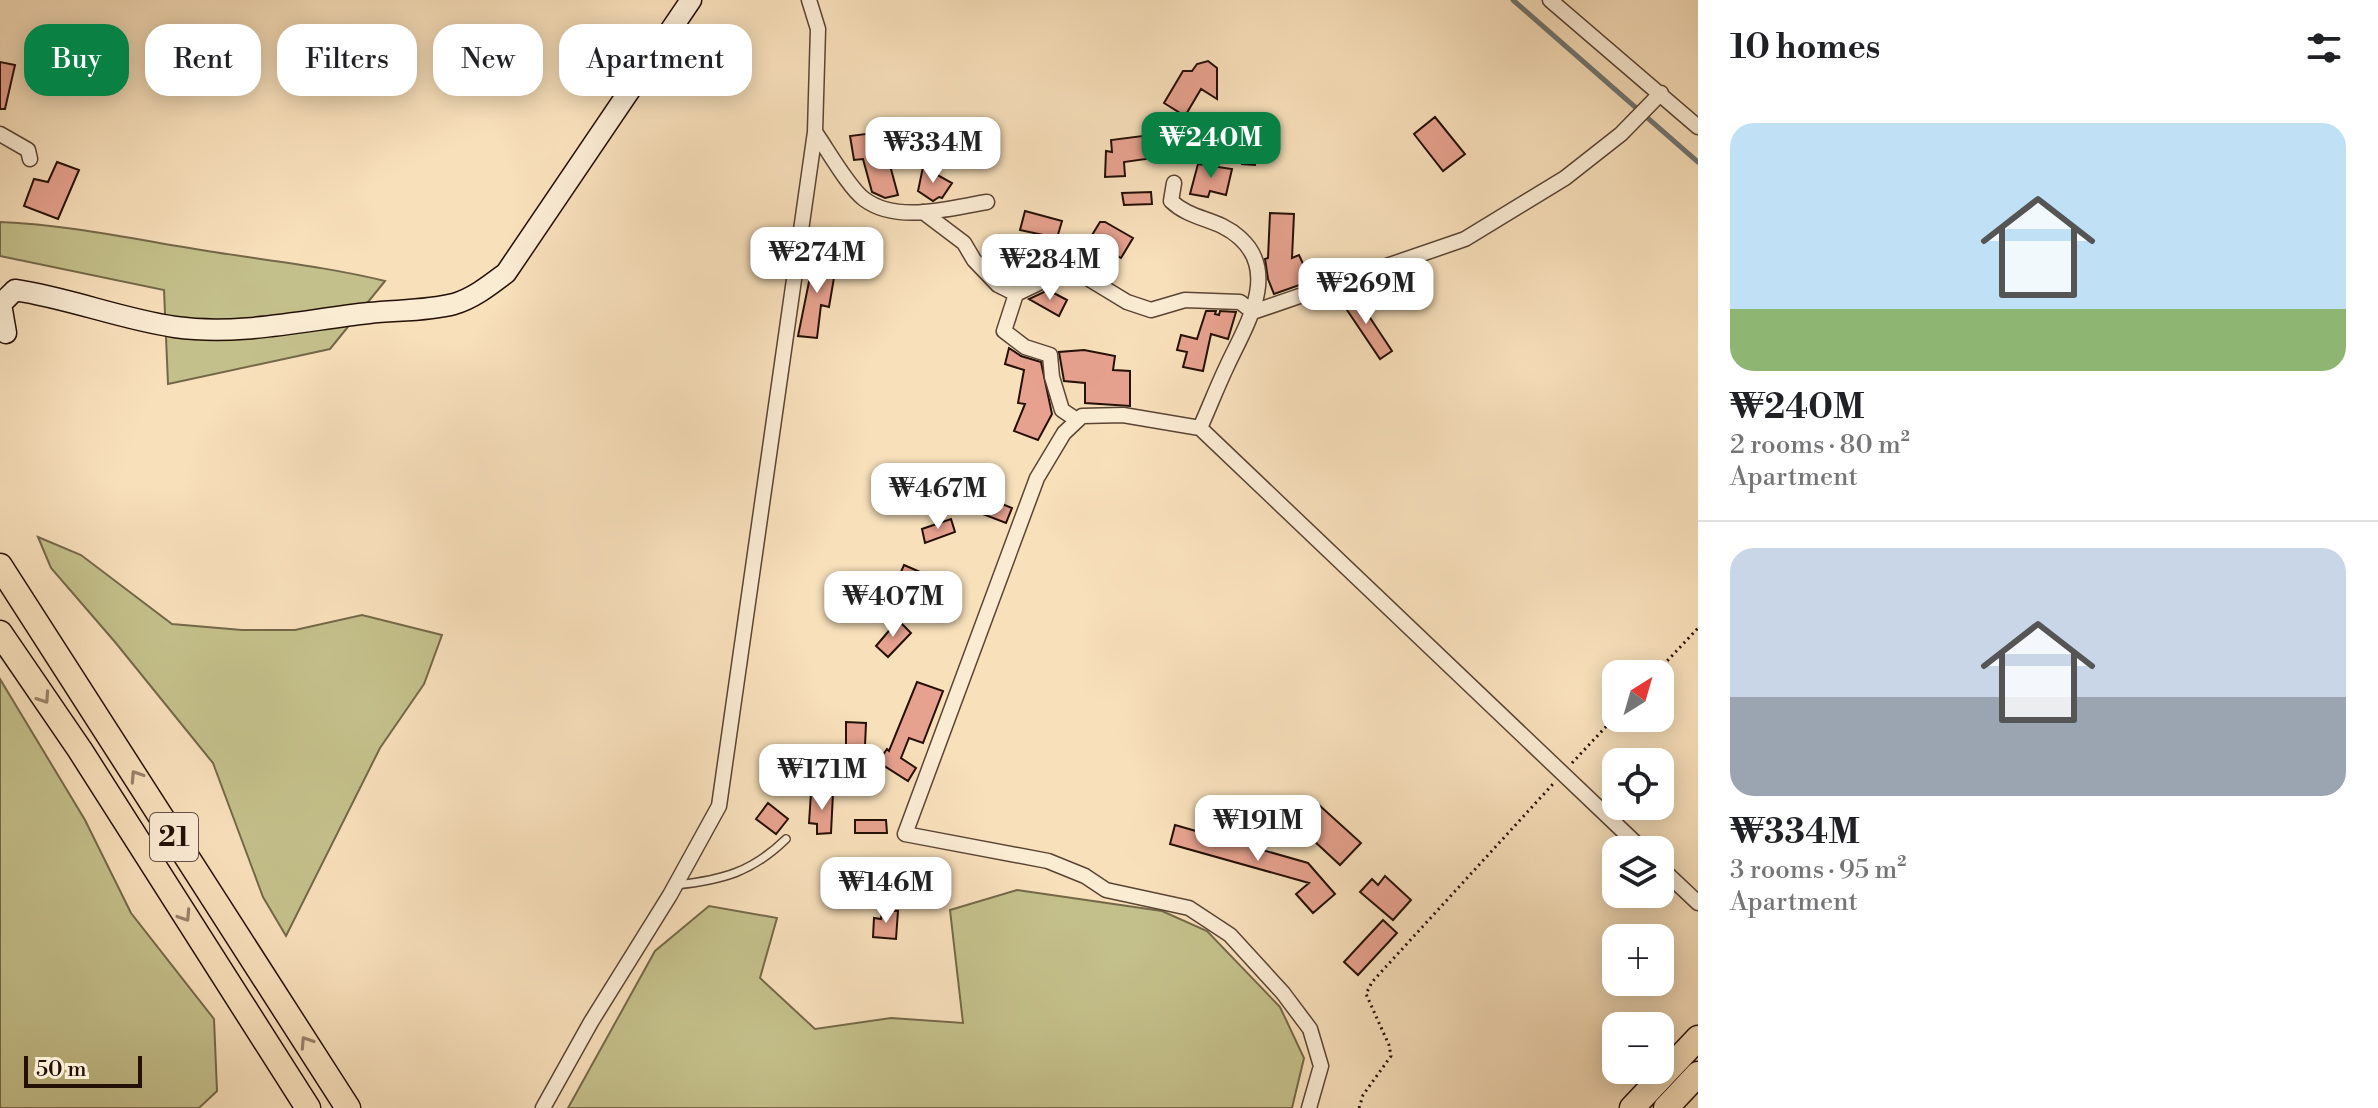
<!DOCTYPE html>
<html lang="en">
<head>
<meta charset="utf-8">
<style>
  body { margin:0; font-family:"Libre Bodoni",serif; background:#f6f6f6; color:#202124; height:100vh; display:flex; flex-direction:column; font-size:30px; white-space:nowrap }
  * { box-sizing:border-box; margin:0 }
  p { font-size:26px; color:#757577 }
  .icon { flex:none; width:44px; height:44px; fill:none; stroke:currentColor; stroke-width:2; stroke-linecap:round; stroke-linejoin:round }
  .map { position:relative; flex:1; overflow:hidden }
  .drawer { display:flex; flex-direction:column; background:#fff; width:680px }
  .drawer>* { flex:none }
  .hud { position:absolute; left:24px; top:24px; width:760px; height:72px; display:flex; gap:16px }
  .needle { width:52px; rotate:37deg }
  .buttons { position:absolute; left:1602px; top:660px; display:grid; gap:16px }
  .buttons a { display:grid; place-items:center; width:72px; height:72px; border-radius:16px; background:#fff; box-shadow:0 4px 20px #0003; font-size:40px }
  .scale { position:absolute; left:24px; bottom:20px; width:118px; box-sizing:border-box; padding-left:8px; border:4px solid #251006; border-top:0; font-size:22px; line-height:28px; white-space:nowrap; color:#251006; -webkit-text-stroke:6px #faebd3; paint-order:stroke }
  .price { position:absolute; translate:-50% -68px; padding:0 18px; border-radius:16px; background:#fff; color:#222; font-size:26px; line-height:52px; filter:drop-shadow(0 2px 4px #0008) }
  .price::after { content:''; position:absolute; left:50%; top:48px; width:24px; height:18px; margin-left:-12px; background:inherit; clip-path:polygon(0 0,100% 0,50% 100%) }
  .price.selected { background:#0b8043; color:#fff }
  ul { padding:0; list-style:none }
  li { display:grid; align-content:center; gap:16px; height:424px; padding:0 32px }
  li+li { border-top:2px solid #e0e0e0 }
  li span { display:grid; place-items:center; height:248px; border-radius:24px; color:#555 }
  li>.icon { margin-inline-start:auto }
  span .icon { width:144px; height:144px; fill:#fffc; stroke-width:1 }
  li b { font-size:34px }
  h2 { display:flex; justify-content:space-between; align-items:center; height:96px; padding:0 32px; font-size:34px }
  .chip { padding:0 28px; border-radius:24px; background:#fff; box-shadow:0 4px 20px #0003; font-size:28px; line-height:72px }
  .chip.selected { background:#0b8043; color:#fff }
  main { display:flex; flex:1; min-height:0 }
  .map>svg:first-child { display:block }
  .green { fill:#c4c08b; stroke:#746848; stroke-width:2 }
  .lines { fill:none; stroke-linecap:round; stroke-linejoin:round }
  .stream { stroke:#707673; stroke-width:5 }
  .building { fill:#e7a28f; stroke:#251006; stroke-width:2 }
  .lane-casing { stroke:#5a4433; stroke-width:10 }
  .street-casing { stroke:#5a4433; stroke-width:17 }
  .secondary-casing { stroke:#251006; stroke-width:23 }
  .highway-casing { stroke:#251006; stroke-width:27 }
  .path { stroke:#251006; stroke-width:3; stroke-dasharray:2 4; stroke-linecap:butt }
  .lane { stroke:#faebd3; stroke-width:7 }
  .street { stroke:#faebd3; stroke-width:14 }
  .secondary { stroke:#faebd3; stroke-width:20 }
  .highway { stroke:#f8e0bb; stroke-width:24 }
  .oneway { stroke:#99826a }
  .labels { text-anchor:middle; dominant-baseline:central; stroke-width:6; stroke-linejoin:round; paint-order:stroke }
  .shield { fill:#faebd3; stroke:#655244; stroke-width:2 }
  .shield-label { font-size:28px; font-weight:bold; fill:#251006 }
</style>
</head>
<body>
<main>
<div class="map">
<svg width="1698" height="1108" viewBox="0 0 1698 1108">
  <rect width="100%" height="100%" fill="#f8e0bb"/>
  <filter id="stains"><feTurbulence type="fractalNoise" baseFrequency=".0025" numOctaves="4"/><feColorMatrix values="0 0 0 0 .2 0 0 0 0 .09 0 0 0 0 .02 0 0 0 .5 -.17"/></filter>
  <radialGradient id="worn" r=".72"><stop offset=".6" stop-color="#630" stop-opacity="0"/><stop offset="1" stop-color="#630" stop-opacity=".3"/></radialGradient>
  <path class="green" d="M0 222C72 225 143 241 214 252 271 261 328 267 385 281L330 349 168 384 164 290 0 256Z
    M38 537 81 555 172 624 242 630H295L362 615 442 635 424 684 380 748 286 936 263 897 213 763 115 642 51 568Z
    M0 679 85 820 131 913 214 1019 217 1091 199 1108H0Z
    M1017 890 1162 911 1207 931 1280 1007 1304 1058 1292 1108H568L655 951 709 906 777 918 760 978 815 1029 891 1018 963 1023 950 910Z"/>
  <g class="lines">
    <path class="stream" d="M1513 0 1698 162"/>
  </g>
  <path class="building" d="M1208 61 1217 68V99L1201 89 1185 116 1164 103 1183 71H1192L1197 64Z
    M0 62 15 65 5 109H0Z
    M1250 116 1260 118 1255 165 1242 164Z
    M1435 117 1465 154 1443 171 1414 134Z
    M881 132 898 195 885 198 872 192 863 159 854 160 850 136Z
    M1150 135 1153 158 1124 162 1125 176 1105 177 1106 151 1112 152 1111 140Z
    M57 162 79 170 58 219 24 206 34 179 48 182Z
    M1198 164 1232 169 1226 195 1210 191 1208 197 1190 194Z
    M923 167 952 183 942 198 939 197 933 201 918 191Z
    M1151 192 1152 204 1124 205 1122 193Z
    M1025 211 1062 221 1057 238 1020 230Z
    M1270 213 1294 214 1292 258 1299 255 1311 281 1274 294 1268 279 1265 259 1268 258Z
    M1100 222H1105L1133 238 1121 258 1089 240Z
    M1022 242 1031 264 1065 258 1066 261 1023 279 1014 244Z
    M814 257 837 260 829 307 821 305 817 338 798 336Z
    M1048 290 1067 300 1059 316 1029 299Z
    M1353 292 1392 351 1380 359 1341 301Z
    M1206 311H1216L1215 314 1219 315 1220 311 1236 312 1228 339 1211 334 1203 371 1183 367 1187 352 1177 350 1181 335 1197 339Z
    M1009 348 1021 356 1041 362 1052 414 1038 440 1014 431 1025 404 1018 403 1024 370 1005 364Z
    M1084 350 1115 356 1113 370 1130 371V406L1085 403V383L1064 381 1059 352Z
    M968 490 1012 508 1006 523 962 506Z
    M951 519 955 532 925 543 922 529Z
    M904 565 941 581 935 601 926 598 919 607 903 601V590L896 583Z
    M898 620 911 633 888 657 876 646Z
    M917 682 943 691 923 743 909 738 901 758 916 768 908 781 878 762 887 749 889 751Z
    M846 722 866 723 865 746H846Z
    M811 793H833L831 833 817 834V824L809 823Z
    M768 803 788 819 776 834 756 819Z
    M1319 805 1361 843 1340 865 1299 827Z
    M855 820H886L887 833H855Z
    M1175 825 1308 863 1335 894 1313 913 1296 894 1309 883 1170 844Z
    M1385 876 1411 900 1393 920 1360 892 1372 879 1378 885Z
    M882 910 898 911 896 939 873 937 874 918 881 919Z
    M1383 920 1397 933 1358 975 1344 962Z"/>
  <g class="lines">
    <defs>
      <path id="lane" d="M676 885C723 880 752 872 786 839"/>
      <path id="street" d="M1550 0 1698 127
        M815 132C827 149 849 188 864 199 897 224 950 208 987 202
        M0 134 28 150 30 159
        M1174 183 1171 201C1192 221 1217 217 1240 238 1280 274 1245 327 1227 366 1217 387 1209 408 1200 428L1123 415 1082 416 1064 433 1037 478 905 834 1048 861 1085 876 1106 890 1189 908 1230 935 1283 993 1310 1029 1321 1066 1309 1108
        M923 212 964 243 974 260 998 285 1016 294 1047 279 1076 271 1127 302 1151 310 1185 300 1240 302 1253 312 1465 239 1565 178 1621 134 1661 93
        M1016 294 1004 331 1025 347 1050 355 1052 377 1062 410 1077 420
        M1200 428 1643 850
        M1660 867 1698 903
        M543 1108 591 1022 670 895 719 806 815 132 818 29 809 0"/>
      <path id="secondary" d="M6 333 1 304 15 290C69 298 121 319 175 327 240 336 305 320 369 313 397 310 427 311 454 304 474 298 490 285 506 273L691 0"/>
      <path id="highway" d="M0 566 348 1108
        M0 633 80 750 308 1108
        M1632 1108 1698 1038
        M1666 1108 1698 1074"/>
    </defs>
    <use href="#lane" class="lane-casing"/>
    <use href="#street" class="street-casing"/>
    <use href="#secondary" class="secondary-casing"/>
    <use href="#highway" class="highway-casing"/>
    <path class="path" d="M1655 674 1698 628
      M1572 763 1616 716
      M1359 1108 1363 1095 1391 1056 1389 1045 1366 994 1372 982 1553 784"/>
    <use href="#lane" class="lane"/>
    <use href="#street" class="street"/>
    <use href="#secondary" class="secondary"/>
    <use href="#highway" class="highway"/>
  </g>
  <defs><path id="oneway-chevron" d="M-2-3.5L2.5 0L-2 3.5" fill="none" stroke-width="1.6" stroke-linecap="round" stroke-linejoin="round" transform="scale(2)"/></defs>
  <g class="oneway">
    <use href="#oneway-chevron" transform="translate(44 698) rotate(56)"/>
    <use href="#oneway-chevron" transform="translate(136 776) rotate(-123)"/>
    <use href="#oneway-chevron" transform="translate(185 916) rotate(57)"/>
    <use href="#oneway-chevron" transform="translate(306 1042) rotate(-123)"/>
  </g>
  <g class="labels">
    <rect class="shield" x="150" y="813" width="48" height="48" rx="6"/>
    <g class="shield-label">
      <text x="174" y="837">21</text>
    </g>
  </g>
  <rect width="100%" height="100%" filter="url(#stains)"/>
  <rect width="100%" height="100%" fill="url(#worn)"/>
</svg>
<div class="buttons">
<a><svg class="needle" viewBox="-14 -14 28 28"><path d="M0-13l5 13h-10z" fill="#e53935"/><path d="M0 13l5-13h-10z" fill="#757577"/></svg></a>
<a><svg class="icon" aria-label="locate" viewBox="0 0 24 24"><circle cx="12" cy="12" r="6"/><path d="M12 2v4M12 18v4M2 12h4M18 12h4"/></svg></a>
<a><svg class="icon" aria-label="layers" viewBox="0 0 24 24"><path d="M12 4l9 5-9 5-9-5zM3 14l9 5 9-5"/></svg></a>
<a>+</a>
<a>−</a>
</div>
<div class="scale">50 m</div>
<b class="price selected" style="left:1211px;top:180px">₩240M</b>
<b class="price" style="left:933px;top:185px">₩334M</b>
<b class="price" style="left:817px;top:295px">₩274M</b>
<b class="price" style="left:1050px;top:302px">₩284M</b>
<b class="price" style="left:1366px;top:326px">₩269M</b>
<b class="price" style="left:938px;top:531px">₩467M</b>
<b class="price" style="left:893px;top:639px">₩407M</b>
<b class="price" style="left:822px;top:812px">₩171M</b>
<b class="price" style="left:1258px;top:863px">₩191M</b>
<b class="price" style="left:886px;top:925px">₩146M</b>
<div class="hud">
<a class="chip selected">Buy</a>
<a class="chip">Rent</a>
<a class="chip">Filters</a>
<a class="chip">New</a>
<a class="chip">Apartment</a>
</div>
</div>
<section class="drawer">
<h2>10 homes<svg class="icon" aria-label="filters" viewBox="0 0 24 24"><path d="M4 7h16M4 17h16"/><circle cx="9" cy="7" r="2"/><circle cx="15" cy="17" r="2"/></svg></h2>
<ul>
<li><span style="background:linear-gradient(#bfe0f5 75%,#8fb573 0)"><svg class="icon" aria-label="home" viewBox="0 0 24 24"><path d="M3 11l9-7 9 7M6 9v11h12V9"/></svg></span><div><b>₩240M</b><p>2 rooms · 80 m²</p><p>Apartment</p></div></li>
<li><span style="background:linear-gradient(#c9d6e8 60%,#9aa5b1 0)"><svg class="icon" aria-label="home" viewBox="0 0 24 24"><path d="M3 11l9-7 9 7M6 9v11h12V9"/></svg></span><div><b>₩334M</b><p>3 rooms · 95 m²</p><p>Apartment</p></div></li>
</ul>
</section>
</main>
</body>
</html>
